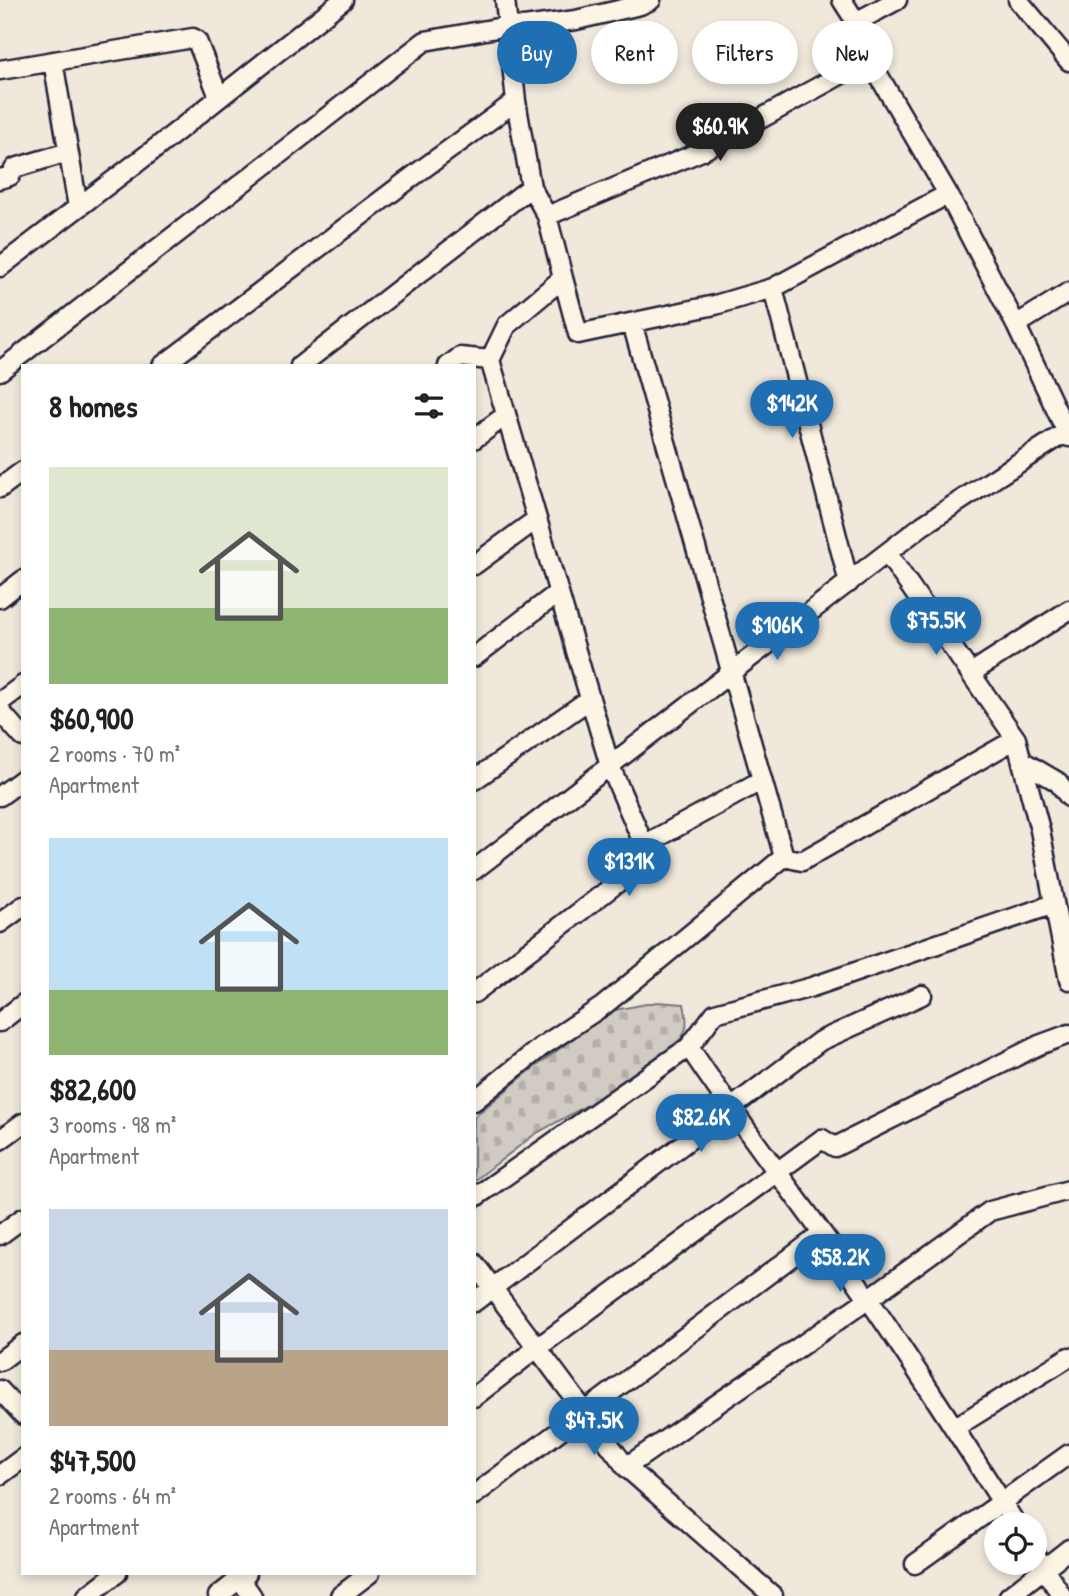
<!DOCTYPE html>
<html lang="en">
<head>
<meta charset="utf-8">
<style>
  body { margin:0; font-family:"Patrick Hand",sans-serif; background:#f6f6f6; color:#222; height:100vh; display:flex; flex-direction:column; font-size:26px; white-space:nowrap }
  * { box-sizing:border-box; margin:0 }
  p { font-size:23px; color:#767676 }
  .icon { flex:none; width:38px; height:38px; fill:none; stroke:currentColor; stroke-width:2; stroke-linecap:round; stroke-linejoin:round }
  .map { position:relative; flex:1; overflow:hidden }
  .details { position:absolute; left:21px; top:364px; width:455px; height:1211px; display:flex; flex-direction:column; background:#fff; border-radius:0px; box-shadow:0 4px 10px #0003 }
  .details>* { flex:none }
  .guide { position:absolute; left:497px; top:21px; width:466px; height:63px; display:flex; gap:14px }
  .controls { position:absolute; left:984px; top:1512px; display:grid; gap:14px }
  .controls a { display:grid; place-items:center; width:63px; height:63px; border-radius:50%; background:#fff; box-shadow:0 4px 10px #0003; font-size:35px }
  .price { position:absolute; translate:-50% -60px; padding:0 16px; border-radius:24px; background:#1f6fb2; color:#fff; font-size:23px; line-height:46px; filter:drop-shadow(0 2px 4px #0008) }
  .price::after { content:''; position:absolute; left:50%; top:42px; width:21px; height:16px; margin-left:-10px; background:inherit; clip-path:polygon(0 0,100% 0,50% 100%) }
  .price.on { background:#222; color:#fff }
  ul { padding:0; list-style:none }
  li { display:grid; align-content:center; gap:14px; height:371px; padding:0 28px }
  li span { display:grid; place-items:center; height:217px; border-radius:0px; color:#555 }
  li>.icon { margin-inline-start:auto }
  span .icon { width:126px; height:126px; fill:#fffc; stroke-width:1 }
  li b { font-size:30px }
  h2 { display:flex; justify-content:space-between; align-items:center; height:84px; padding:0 28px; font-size:30px }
  .chip { padding:0 24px; border-radius:32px; background:#fff; box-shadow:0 4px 10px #0003; font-size:24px; line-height:63px }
  .chip.on { background:#1f6fb2; color:#fff }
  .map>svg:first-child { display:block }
  .cemetery { fill:url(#cemetery-stones); stroke:#7a767f; stroke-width:2 }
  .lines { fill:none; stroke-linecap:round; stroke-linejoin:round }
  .minor-casing { stroke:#22223b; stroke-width:23 }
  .minor { stroke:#fcf5e5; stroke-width:18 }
</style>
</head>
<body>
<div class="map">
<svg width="1069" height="1596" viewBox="0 0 1069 1596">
  <defs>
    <pattern id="cemetery-stones" width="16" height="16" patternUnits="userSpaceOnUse" patternTransform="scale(1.75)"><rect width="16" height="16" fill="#d1cbc3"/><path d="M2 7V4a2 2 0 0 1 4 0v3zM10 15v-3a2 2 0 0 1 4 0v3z" fill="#b3aea8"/></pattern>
  </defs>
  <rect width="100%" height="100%" fill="#efe8db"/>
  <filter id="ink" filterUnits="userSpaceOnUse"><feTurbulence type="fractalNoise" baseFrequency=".0143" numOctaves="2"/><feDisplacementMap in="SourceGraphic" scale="14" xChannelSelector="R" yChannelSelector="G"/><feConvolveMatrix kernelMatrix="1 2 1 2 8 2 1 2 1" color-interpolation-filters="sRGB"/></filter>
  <g filter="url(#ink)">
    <path class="cemetery" d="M657 1002 684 1004C688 1023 689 1031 675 1046L595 1101 535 1134 474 1181V1117L522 1077 610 1011Z"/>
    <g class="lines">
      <defs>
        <path id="minor" d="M505 0 516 101 531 187 547 216 563 278 507 325 490 360 610 766 644 845
          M842 0 856 22 869 59 948 194 1016 325 1069 437
          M1018 0 1069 61
          M856 22 897 0
          M53 61 78 207
          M0 70 193 38 197 41 219 97
          M0 179 10 176 15 168 68 152
          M547 216 702 151 869 59
          M0 267 156 148 343 0
          M563 278 578 334 715 305 773 288 948 194
          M773 288 849 583
          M632 323 784 857
          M1016 325 1069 292
          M162 366 424 168 516 101
          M300 366 531 187
          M448 366 460 357 490 360
          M0 371 425 41 508 26 524 27 576 20 640 5 651 0
          M474 439 506 415
          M0 488 23 471
          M887 553 1016 739 1040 830 1069 980
          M474 565 537 519
          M0 598 23 580
          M474 657 559 592
          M971 673 1069 610
          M0 702 23 685
          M0 711 23 737
          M1022 761 1058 782 1069 797
          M474 780 590 699
          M0 796 23 779
          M474 870 923 525 1066 432
          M0 923 23 906
          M474 993 638 867 644 845 762 780
          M0 1022 23 1004
          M689 1047C731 1111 777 1171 822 1233 890 1327 953 1426 1016 1524
          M474 1101 541 1047 603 1006 784 857 802 861 1016 739
          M0 1140 23 1123
          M474 1198 689 1047 715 1013 812 987 1054 904
          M0 1235 23 1218
          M474 1263 626 1467 773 1596
          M474 1302 820 1041 922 995
          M0 1361 23 1344
          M0 1390 23 1415
          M474 1397 537 1348 822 1139 835 1147 1039 1045 1069 1034
          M954 1428 1069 1357
          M626 1467 867 1300 990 1211 1069 1190
          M0 1475 23 1458
          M474 1495 822 1234
          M1034 1553 1062 1596
          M915 1564 1069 1454
          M236 1573 252 1596
          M87 1596 117 1573
          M218 1596 247 1573
          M340 1596 370 1573
          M1009 1596 1069 1549"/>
      </defs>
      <use href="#minor" class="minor-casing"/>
      <use href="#minor" class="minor"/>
    </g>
  </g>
</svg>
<div class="controls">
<a><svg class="icon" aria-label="locate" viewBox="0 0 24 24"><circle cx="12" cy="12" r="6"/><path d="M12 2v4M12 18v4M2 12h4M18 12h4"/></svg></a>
</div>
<b class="price on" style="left:720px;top:163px">$60.9K</b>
<b class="price" style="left:792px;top:440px">$142K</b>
<b class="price" style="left:936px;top:657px">$75.5K</b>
<b class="price" style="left:777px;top:662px">$106K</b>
<b class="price" style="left:629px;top:898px">$131K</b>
<b class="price" style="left:701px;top:1154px">$82.6K</b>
<b class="price" style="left:840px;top:1294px">$58.2K</b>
<b class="price" style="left:594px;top:1457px">$47.5K</b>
<div class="guide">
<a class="chip on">Buy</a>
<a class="chip">Rent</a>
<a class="chip">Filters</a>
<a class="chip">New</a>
</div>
<section class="details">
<h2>8 homes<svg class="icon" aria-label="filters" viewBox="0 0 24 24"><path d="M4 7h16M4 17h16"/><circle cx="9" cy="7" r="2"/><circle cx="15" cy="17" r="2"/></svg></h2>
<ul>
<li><span style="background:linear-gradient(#dfe7d0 65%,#8fb573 0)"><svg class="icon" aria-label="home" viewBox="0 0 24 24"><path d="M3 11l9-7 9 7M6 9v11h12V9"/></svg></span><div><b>$60,900</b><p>2 rooms · 70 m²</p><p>Apartment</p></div></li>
<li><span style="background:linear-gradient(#bfe0f5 70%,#8fb573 0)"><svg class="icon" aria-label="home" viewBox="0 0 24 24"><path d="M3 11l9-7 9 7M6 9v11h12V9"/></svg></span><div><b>$82,600</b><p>3 rooms · 98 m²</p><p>Apartment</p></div></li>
<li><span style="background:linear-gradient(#c9d6e8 65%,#b9a48a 0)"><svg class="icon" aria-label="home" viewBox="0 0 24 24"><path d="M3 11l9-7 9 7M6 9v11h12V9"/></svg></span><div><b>$47,500</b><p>2 rooms · 64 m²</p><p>Apartment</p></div></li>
</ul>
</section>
</div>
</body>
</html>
